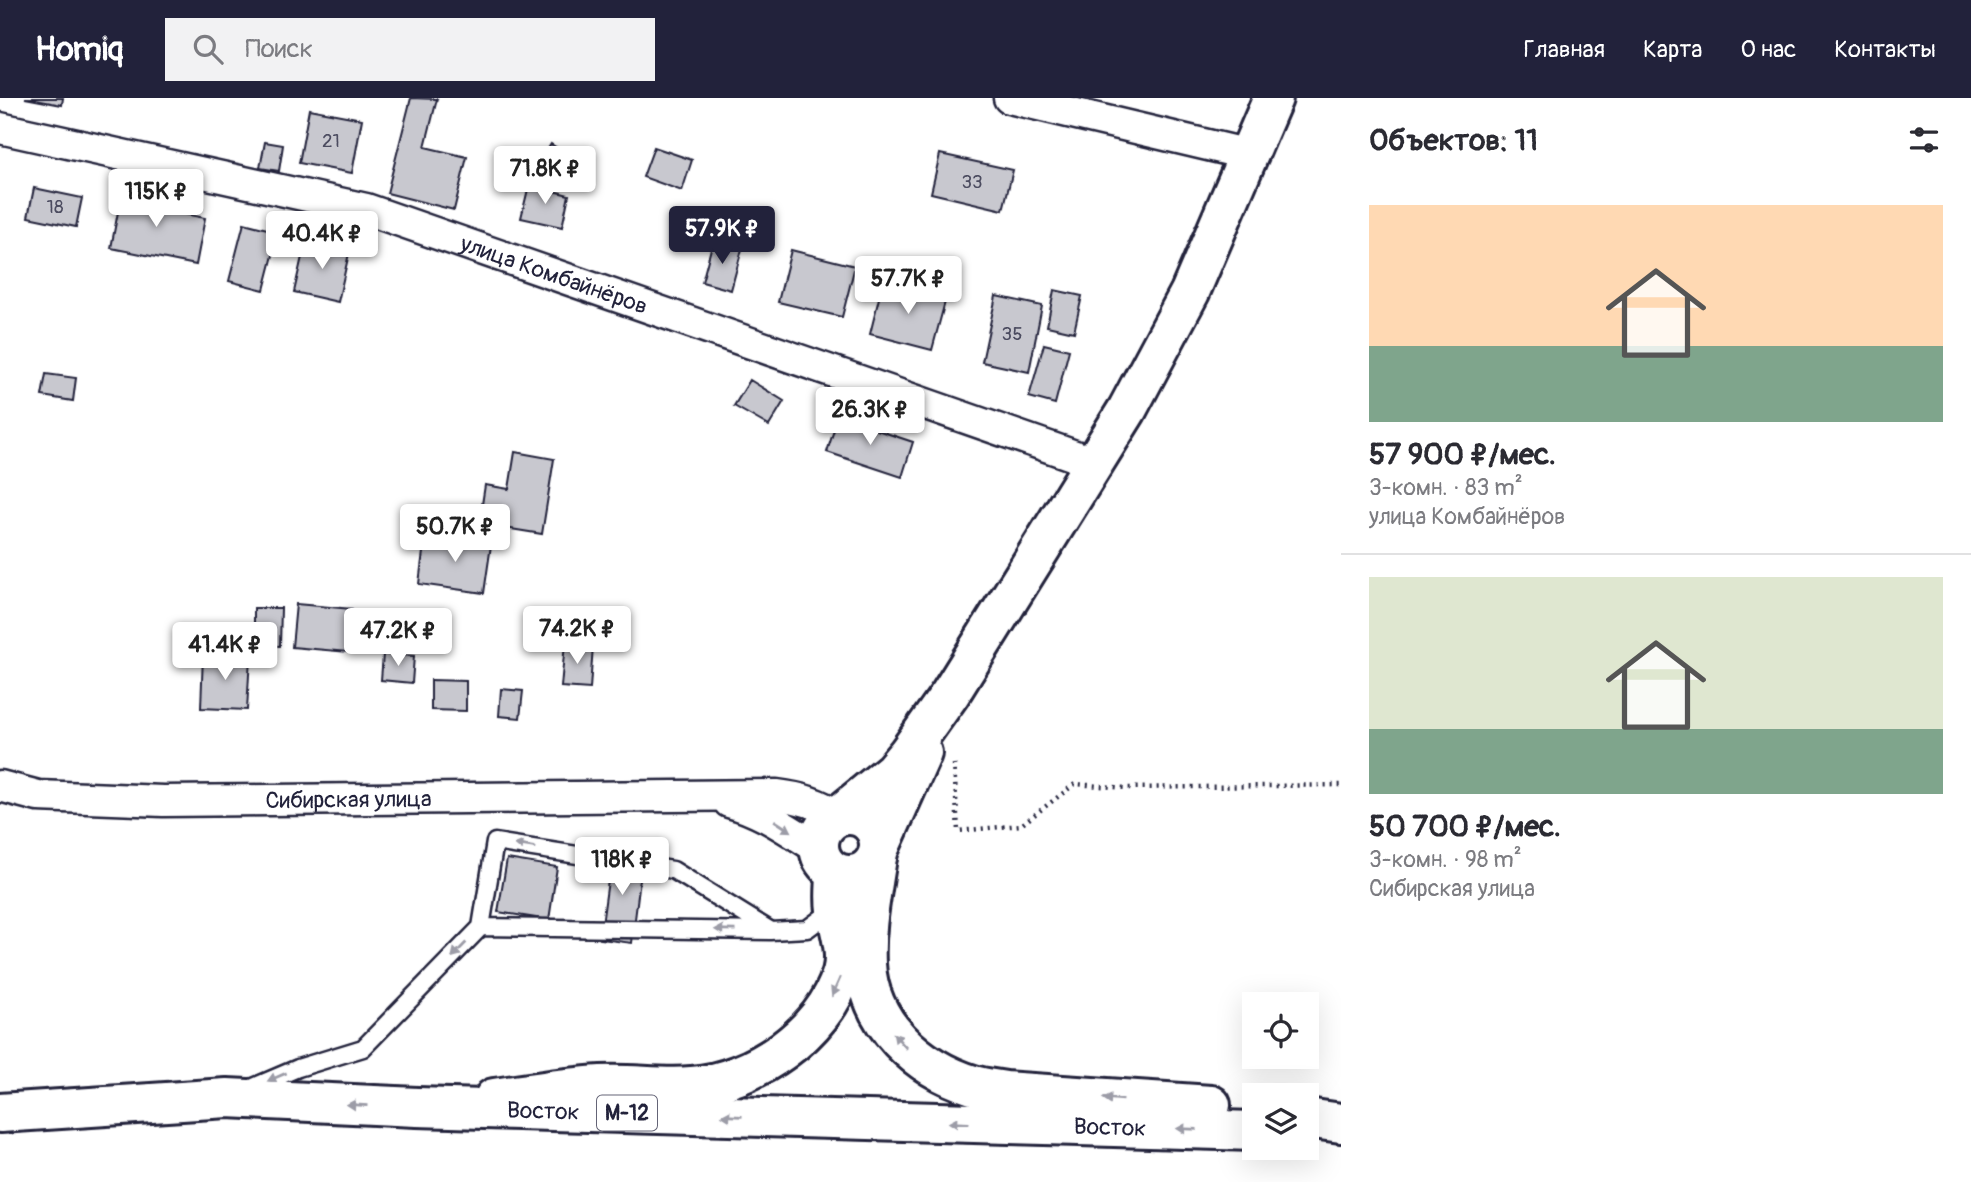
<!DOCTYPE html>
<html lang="ru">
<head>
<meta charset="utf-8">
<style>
  body { margin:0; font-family:Pangolin,sans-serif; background:#f2f2f3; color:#2b2b33; height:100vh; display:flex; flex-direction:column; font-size:26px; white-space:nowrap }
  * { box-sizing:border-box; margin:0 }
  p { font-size:23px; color:#7c7c81 }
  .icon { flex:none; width:38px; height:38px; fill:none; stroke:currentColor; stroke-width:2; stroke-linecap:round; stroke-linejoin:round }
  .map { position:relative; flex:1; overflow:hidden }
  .drawer { display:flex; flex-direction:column; background:#fff; width:630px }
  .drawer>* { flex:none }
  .buttons { position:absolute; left:1242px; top:894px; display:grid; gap:14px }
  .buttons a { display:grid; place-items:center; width:77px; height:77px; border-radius:0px; background:#fff; box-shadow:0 7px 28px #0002; font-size:35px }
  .price { position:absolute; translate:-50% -60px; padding:0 16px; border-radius:7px; background:#fff; color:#222; font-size:23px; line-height:46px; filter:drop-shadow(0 2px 4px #0008) }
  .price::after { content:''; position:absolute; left:50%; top:42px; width:21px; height:16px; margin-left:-10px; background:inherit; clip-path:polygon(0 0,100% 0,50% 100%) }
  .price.current { background:#22223b; color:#fff }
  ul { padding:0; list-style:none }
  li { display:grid; align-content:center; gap:14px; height:371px; padding:0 28px }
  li+li { border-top:2px solid #e1e1e2 }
  li span { display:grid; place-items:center; height:217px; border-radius:0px; color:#555 }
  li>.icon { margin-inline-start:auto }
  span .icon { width:126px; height:126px; fill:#fffc; stroke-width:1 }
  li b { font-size:30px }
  h2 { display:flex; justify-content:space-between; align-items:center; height:84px; padding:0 28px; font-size:30px }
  header { display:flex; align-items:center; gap:42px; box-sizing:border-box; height:98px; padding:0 35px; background:#22223b; color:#fff }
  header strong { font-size:33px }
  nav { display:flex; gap:38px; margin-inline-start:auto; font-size:24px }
  .search { width:490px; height:63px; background:#f2f2f3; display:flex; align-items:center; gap:18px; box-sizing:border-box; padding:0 24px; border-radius:0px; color:#7c7c81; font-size:26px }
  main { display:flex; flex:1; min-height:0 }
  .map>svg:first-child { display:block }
  .building { fill:#c8c8cf; stroke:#22223b; stroke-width:2 }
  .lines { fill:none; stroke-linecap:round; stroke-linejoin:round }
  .lane-casing { stroke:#22223b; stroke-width:21 }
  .street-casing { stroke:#22223b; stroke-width:35 }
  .secondary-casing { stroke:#22223b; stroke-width:44 }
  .highway-casing { stroke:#22223b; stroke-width:44 }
  .path { stroke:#22223b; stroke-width:4.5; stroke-dasharray:2 5; stroke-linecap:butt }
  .lane { stroke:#fff; stroke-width:16 }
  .street { stroke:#fff; stroke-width:30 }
  .secondary { stroke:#fff; stroke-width:38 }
  .highway { stroke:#fff; stroke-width:38 }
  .oneway { fill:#9c9ca7 }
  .labels { text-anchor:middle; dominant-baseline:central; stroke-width:7; stroke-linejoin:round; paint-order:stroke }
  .number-label { font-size:19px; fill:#4c4c60 }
  .shield { fill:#fff; stroke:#646476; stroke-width:2 }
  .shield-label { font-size:21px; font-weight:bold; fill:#22223b }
  .street-label { font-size:23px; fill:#22223b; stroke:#fff }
</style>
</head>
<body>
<header>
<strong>Homiq</strong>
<div class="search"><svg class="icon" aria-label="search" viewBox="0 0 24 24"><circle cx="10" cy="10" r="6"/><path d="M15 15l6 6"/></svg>Поиск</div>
<nav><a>Главная</a><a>Карта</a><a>О нас</a><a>Контакты</a></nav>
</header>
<main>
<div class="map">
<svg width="1341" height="1084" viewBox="0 0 1341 1084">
  <rect width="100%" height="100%" fill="#fff"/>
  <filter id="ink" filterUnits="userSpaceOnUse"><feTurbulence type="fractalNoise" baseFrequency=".0143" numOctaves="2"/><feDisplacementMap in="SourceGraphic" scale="14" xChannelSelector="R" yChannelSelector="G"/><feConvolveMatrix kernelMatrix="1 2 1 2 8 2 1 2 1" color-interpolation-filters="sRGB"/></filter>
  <g filter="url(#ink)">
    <path class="building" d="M25 0H63L62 7Z
      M411 0 437 1 425 49 467 59 454 112 387 95Z
      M309 11 362 21 352 75 299 65Z
      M265 44 283 47 279 73 260 70Z
      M551 46 576 62 560 86 536 70Z
      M654 49 692 62 682 93 643 79Z
      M940 56 1013 72 1003 112 931 95Z
      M529 87 569 97 562 129 521 120Z
      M123 88 158 95 155 110 205 120 196 167 111 150Z
      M34 90 82 100 76 129 28 119Z
      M244 125 279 134 264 192 229 183Z
      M306 141 350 151 338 204 294 194Z
      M713 143 742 151 731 192 702 184Z
      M791 152 855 168 842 219 778 204Z
      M883 184 946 200 932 252 870 236Z
      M1054 192 1082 198 1074 234 1047 228Z
      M996 198 1042 208 1029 274 982 264Z
      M1044 246 1069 252 1055 306 1029 299Z
      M46 276 76 280 73 303 42 298Z
      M750 282 784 303 769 328 734 308Z
      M838 319 913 344 902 379 827 354Z
      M515 354 554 361 542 436 479 426 485 387 509 391Z
      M425 438 491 447 484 495 419 486Z
      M296 506 352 511 348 554 292 549Z
      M254 510H281L280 548 254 547Z
      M565 545 593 547 590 591 561 589Z
      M383 556 414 558 412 585 381 582Z
      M203 557 250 559 247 612 201 610Z
      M431 582 466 583V613L431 612Z
      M501 591 523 593 520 620 499 618Z
      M612 753 643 757 632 845 600 841Z
      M507 761 557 769 549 822 498 814Z"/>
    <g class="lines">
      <defs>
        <path id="lane" d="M481 829 495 744 673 772 768 831
          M249 991 298 970 363 950 481 829 770 833 807 831 834 811"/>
        <g id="street">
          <path d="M1009 0 1250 57"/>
          <path id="s1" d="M0 30 366 111 1095 365"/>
          <path id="s2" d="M0 688 38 698 163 703 777 697C801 700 818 705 838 718"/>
          <path d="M729 704C763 713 790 733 819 751"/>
        </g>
        <path id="secondary" d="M819 747a30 30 0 1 1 60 0a30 30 0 1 1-60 0Z
          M838 718 893 673 908 655 950 596 1127 312 1190 194 1273 0
          M880 749 922 655
          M494 1000C530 995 565 989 601 987 631 985 662 991 692 988 752 984 825 935 842 875 848 854 839 832 836 812 834 799 836 786 836 774"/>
        <g id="highway">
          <path d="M877 759C872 794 864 830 866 866 869 926 918 970 973 987 983 990 994 991 1005 993L1211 1007"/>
          <path id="s3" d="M0 1015 227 1000 417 1009 1255 1033"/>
          <path d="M1307 1020 1341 1025"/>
        </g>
      </defs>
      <use href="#lane" class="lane-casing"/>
      <use href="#street" class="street-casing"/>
      <use href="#secondary" class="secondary-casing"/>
      <use href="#highway" class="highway-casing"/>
      <path class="path" d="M954 666 958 733 1021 727 1075 686 1126 690 1341 687"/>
      <use href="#lane" class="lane"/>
      <use href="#street" class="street"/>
      <use href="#secondary" class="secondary"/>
      <use href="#highway" class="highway"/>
    </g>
    <defs><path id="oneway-solid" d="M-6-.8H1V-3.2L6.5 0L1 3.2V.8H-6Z" transform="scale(1.75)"/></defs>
    <g class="oneway">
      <use href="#oneway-solid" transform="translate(783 728) rotate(33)"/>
      <use href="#oneway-solid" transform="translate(525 748) rotate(-171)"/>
      <use href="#oneway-solid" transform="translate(725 832) rotate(-179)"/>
      <use href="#oneway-solid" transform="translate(459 852) rotate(134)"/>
      <use href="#oneway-solid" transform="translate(836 889) rotate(114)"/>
      <use href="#oneway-solid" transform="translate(900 943) rotate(-131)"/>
      <use href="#oneway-solid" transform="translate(277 979) rotate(157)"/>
      <use href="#oneway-solid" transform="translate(1113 1001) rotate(-176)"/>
      <use href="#oneway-solid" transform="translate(357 1007) rotate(-177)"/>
      <use href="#oneway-solid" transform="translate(732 1018) rotate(-178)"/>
      <use href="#oneway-solid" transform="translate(959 1025) rotate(-178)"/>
      <use href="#oneway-solid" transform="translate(1187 1031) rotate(-178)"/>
    </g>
  </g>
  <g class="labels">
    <g class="number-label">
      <text x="331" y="43">21</text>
      <text x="972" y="84">33</text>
      <text x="55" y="109">18</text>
      <text x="1012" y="236">35</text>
    </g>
    <rect class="shield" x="597" y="997.5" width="60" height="35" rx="5"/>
    <g class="shield-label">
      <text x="627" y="1015">М-12</text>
    </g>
    <g class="street-label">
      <text stroke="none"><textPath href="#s1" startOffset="574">улица Комбайнёров</textPath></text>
      <text stroke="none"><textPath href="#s2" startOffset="350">Сибирская улица</textPath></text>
      <text stroke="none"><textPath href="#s3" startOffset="544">Восток</textPath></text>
      <text stroke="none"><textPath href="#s3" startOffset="1111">Восток</textPath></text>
    </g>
  </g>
</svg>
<div class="buttons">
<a><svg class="icon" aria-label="locate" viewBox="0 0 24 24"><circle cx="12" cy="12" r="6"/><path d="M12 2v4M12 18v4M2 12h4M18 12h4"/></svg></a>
<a><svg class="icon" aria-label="layers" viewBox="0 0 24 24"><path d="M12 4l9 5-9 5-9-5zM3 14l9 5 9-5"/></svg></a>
</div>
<b class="price" style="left:545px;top:108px">71.8K ₽</b>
<b class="price" style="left:156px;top:131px">115K ₽</b>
<b class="price current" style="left:722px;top:168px">57.9K ₽</b>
<b class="price" style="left:322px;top:173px">40.4K ₽</b>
<b class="price" style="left:908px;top:218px">57.7K ₽</b>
<b class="price" style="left:870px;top:349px">26.3K ₽</b>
<b class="price" style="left:455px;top:466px">50.7K ₽</b>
<b class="price" style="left:577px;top:568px">74.2K ₽</b>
<b class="price" style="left:398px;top:570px">47.2K ₽</b>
<b class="price" style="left:225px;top:584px">41.4K ₽</b>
<b class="price" style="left:622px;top:799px">118K ₽</b>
</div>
<section class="drawer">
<h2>Объектов: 11<svg class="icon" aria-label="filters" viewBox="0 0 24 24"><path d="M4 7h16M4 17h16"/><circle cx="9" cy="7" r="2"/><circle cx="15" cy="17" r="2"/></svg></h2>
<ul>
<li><span style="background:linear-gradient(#ffd9b3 65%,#7fa58c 0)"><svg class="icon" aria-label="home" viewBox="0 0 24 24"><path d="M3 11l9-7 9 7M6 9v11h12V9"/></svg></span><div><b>57 900 ₽/мес.</b><p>3-комн. · 83 m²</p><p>улица Комбайнёров</p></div></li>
<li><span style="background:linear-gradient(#dfe7d0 70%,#7fa58c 0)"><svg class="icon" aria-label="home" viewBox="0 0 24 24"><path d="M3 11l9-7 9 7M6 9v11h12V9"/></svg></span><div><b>50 700 ₽/мес.</b><p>3-комн. · 98 m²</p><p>Сибирская улица</p></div></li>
</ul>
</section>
</main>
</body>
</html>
